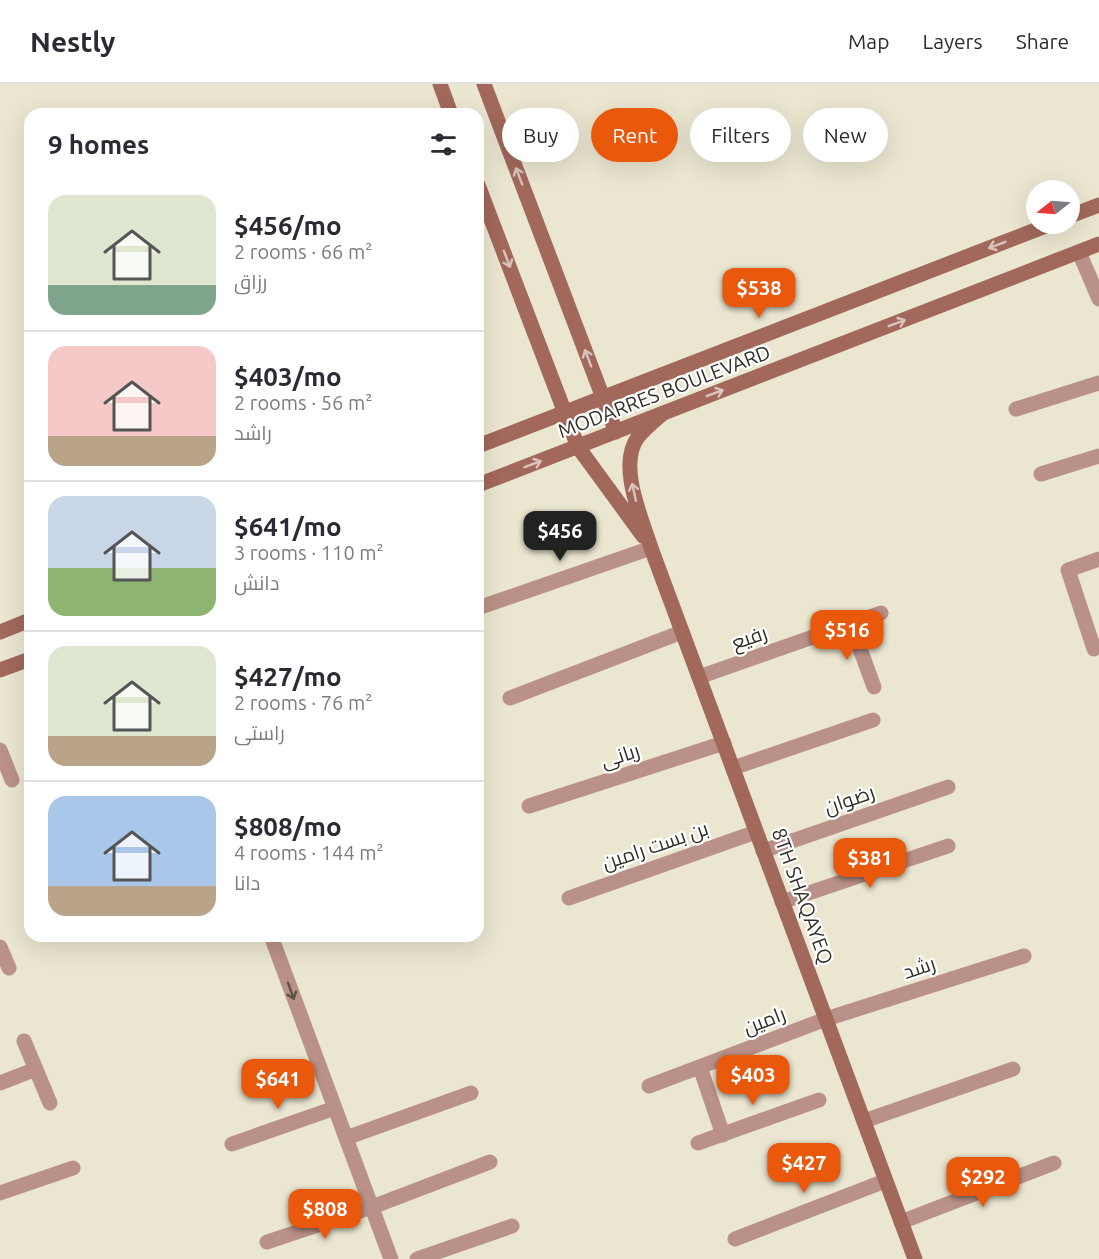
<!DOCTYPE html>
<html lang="en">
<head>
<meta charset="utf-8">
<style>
  body { margin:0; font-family:Ubuntu,Cairo,sans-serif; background:#f7f7f7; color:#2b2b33; height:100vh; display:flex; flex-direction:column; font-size:22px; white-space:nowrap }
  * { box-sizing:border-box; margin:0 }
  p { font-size:20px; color:#7c7c81 }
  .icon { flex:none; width:33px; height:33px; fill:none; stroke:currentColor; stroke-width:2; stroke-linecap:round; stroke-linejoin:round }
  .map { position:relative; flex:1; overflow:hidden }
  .sheet { position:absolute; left:24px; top:24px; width:460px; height:834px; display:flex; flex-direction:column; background:#fff; border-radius:18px; box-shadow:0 6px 24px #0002 }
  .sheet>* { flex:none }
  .guide { position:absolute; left:502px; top:24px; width:506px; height:54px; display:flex; gap:12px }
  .needle { width:39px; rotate:253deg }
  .controls { position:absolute; left:1026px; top:96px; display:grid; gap:12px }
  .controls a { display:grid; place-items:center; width:54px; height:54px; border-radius:50%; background:#fff; box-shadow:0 6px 24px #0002; font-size:30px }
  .price { position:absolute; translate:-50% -51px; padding:0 14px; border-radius:12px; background:#ea580c; color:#fff; font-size:20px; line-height:39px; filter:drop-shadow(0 2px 3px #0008) }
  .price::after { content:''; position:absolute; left:50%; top:36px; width:18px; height:14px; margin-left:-9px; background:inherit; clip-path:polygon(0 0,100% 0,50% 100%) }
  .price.selected { background:#222; color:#fff }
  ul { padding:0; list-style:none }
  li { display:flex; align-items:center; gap:18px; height:150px; padding:0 24px }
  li+li { border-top:2px solid #e1e1e2 }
  li span { display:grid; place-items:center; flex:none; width:168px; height:120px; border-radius:18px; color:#555 }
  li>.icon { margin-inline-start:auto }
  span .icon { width:72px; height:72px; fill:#fffc; stroke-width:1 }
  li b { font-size:26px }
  h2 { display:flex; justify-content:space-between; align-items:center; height:72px; padding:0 24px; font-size:26px }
  .pill { padding:0 21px; border-radius:27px; background:#fff; box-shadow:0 6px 24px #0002; font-size:21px; line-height:54px }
  .pill.selected { background:#ea580c; color:#fff }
  header { display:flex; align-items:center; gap:36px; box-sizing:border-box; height:84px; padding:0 30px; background:#fff; border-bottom:2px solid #e1e1e2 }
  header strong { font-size:28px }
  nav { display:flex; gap:33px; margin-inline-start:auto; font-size:21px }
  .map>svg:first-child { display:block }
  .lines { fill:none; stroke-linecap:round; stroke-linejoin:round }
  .street { stroke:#ba9188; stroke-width:15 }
  .secondary { stroke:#a2685b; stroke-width:15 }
  .oneway { stroke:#dac3bd }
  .oneway2 { stroke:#605148 }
  .labels { text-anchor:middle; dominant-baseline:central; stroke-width:4.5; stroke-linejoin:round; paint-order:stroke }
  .street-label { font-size:20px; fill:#302e26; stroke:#fff }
</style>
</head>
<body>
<header>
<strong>Nestly</strong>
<nav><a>Map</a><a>Layers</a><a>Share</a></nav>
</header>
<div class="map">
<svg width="1099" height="1175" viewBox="0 0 1099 1175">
  <rect width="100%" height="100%" fill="#eae6d0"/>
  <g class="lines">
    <path class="street" d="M1079 168 1099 215
      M1016 325 1099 299
      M1041 390 1099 372
      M478 524 651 464
      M851 540 874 603
      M1094 565 1068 486 1099 475
      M699 593 881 529
      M510 614 682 548
      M0 666 12 696
      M733 684 873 636
      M529 722 724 659
      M763 767 948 703
      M569 814 756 748
      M782 818 948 762
      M271 852 391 1175
      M0 863 9 884
      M24 957 50 1019
      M700 983 723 1051
      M0 999 36 985
      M649 1002 826 935 1024 872
      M864 1037 1013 985
      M346 1054 471 1009
      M698 1059 819 1016
      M232 1060 335 1024
      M0 1109 73 1084
      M901 1138 1054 1079
      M735 1155 885 1097
      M267 1158 372 1123 490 1078
      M417 1175 512 1142"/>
    <path class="secondary" d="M440 0 451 30
      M484 0 616 348
      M478 101 578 363 643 452
      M1070 132 1099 121
      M662 330C654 337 645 344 638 353 617 381 642 435 651 464L915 1175
      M478 362 1051 140
      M478 401 1099 160
      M0 548 30 536
      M0 586 30 575"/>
  </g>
  <defs><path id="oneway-shaft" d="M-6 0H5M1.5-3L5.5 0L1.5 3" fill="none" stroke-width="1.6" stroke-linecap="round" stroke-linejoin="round" transform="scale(1.5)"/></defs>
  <g class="oneway">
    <use href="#oneway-shaft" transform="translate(519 92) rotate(-111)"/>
    <use href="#oneway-shaft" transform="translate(997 161) rotate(159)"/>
    <use href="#oneway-shaft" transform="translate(507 175) rotate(69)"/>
    <use href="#oneway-shaft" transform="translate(897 239) rotate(-21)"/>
    <use href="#oneway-shaft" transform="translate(588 274) rotate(-111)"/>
    <use href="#oneway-shaft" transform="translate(715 309) rotate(-21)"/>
    <use href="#oneway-shaft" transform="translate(533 380) rotate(-21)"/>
    <use href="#oneway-shaft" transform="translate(634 408) rotate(-102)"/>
  </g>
  <use class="oneway2" href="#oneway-shaft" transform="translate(291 907) rotate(70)"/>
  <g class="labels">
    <g class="street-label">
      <text transform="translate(664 307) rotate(-21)">MODARRES BOULEVARD</text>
      <text transform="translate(749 553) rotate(-19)">رفیع</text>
      <text transform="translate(620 671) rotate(-18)">ربانی</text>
      <text transform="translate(849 715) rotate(-19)">رضوان</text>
      <text transform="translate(655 761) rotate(-19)">بن بست رامین</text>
      <text transform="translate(803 812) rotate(70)">8TH SHAQAYEQ</text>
      <text transform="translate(919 883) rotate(-18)">رشد</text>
      <text transform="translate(764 936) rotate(-21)">رامین</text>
    </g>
  </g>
</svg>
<div class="controls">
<a><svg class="needle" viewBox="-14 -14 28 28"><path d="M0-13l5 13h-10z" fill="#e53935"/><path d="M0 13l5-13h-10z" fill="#7c7c81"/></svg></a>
</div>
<b class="price" style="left:759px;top:235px">$538</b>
<b class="price selected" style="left:560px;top:478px">$456</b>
<b class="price" style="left:847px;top:577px">$516</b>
<b class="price" style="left:870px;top:805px">$381</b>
<b class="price" style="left:753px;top:1022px">$403</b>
<b class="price" style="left:278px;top:1026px">$641</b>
<b class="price" style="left:804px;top:1110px">$427</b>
<b class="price" style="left:983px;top:1124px">$292</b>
<b class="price" style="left:325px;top:1156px">$808</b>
<div class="guide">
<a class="pill">Buy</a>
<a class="pill selected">Rent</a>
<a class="pill">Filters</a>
<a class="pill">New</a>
</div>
<section class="sheet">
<h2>9 homes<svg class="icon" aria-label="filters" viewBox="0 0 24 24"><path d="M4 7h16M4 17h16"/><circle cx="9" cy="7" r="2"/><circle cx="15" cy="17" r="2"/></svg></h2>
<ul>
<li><span style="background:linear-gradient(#dfe7d0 75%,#7fa58c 0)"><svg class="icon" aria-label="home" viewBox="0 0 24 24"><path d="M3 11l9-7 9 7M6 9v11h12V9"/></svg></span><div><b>$456/mo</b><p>2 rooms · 66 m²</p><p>رزاق</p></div></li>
<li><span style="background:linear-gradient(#f6c9c9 75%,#b9a48a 0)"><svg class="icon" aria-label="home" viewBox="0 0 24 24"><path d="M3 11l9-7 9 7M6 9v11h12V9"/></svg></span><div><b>$403/mo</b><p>2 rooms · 56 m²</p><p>راشد</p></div></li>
<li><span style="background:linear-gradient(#c9d6e8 60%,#8fb573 0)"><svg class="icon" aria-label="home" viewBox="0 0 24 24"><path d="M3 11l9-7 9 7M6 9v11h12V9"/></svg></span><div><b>$641/mo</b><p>3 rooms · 110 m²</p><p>دانش</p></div></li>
<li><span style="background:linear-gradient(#dfe7d0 75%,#b9a48a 0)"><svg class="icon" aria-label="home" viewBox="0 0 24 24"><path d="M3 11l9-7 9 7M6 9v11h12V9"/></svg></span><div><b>$427/mo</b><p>2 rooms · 76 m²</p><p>راستی</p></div></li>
<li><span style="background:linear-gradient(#a9c7e8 75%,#b9a48a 0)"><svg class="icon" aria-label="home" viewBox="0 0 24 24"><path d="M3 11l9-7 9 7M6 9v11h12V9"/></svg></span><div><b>$808/mo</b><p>4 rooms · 144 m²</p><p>دانا</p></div></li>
</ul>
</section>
</div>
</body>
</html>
